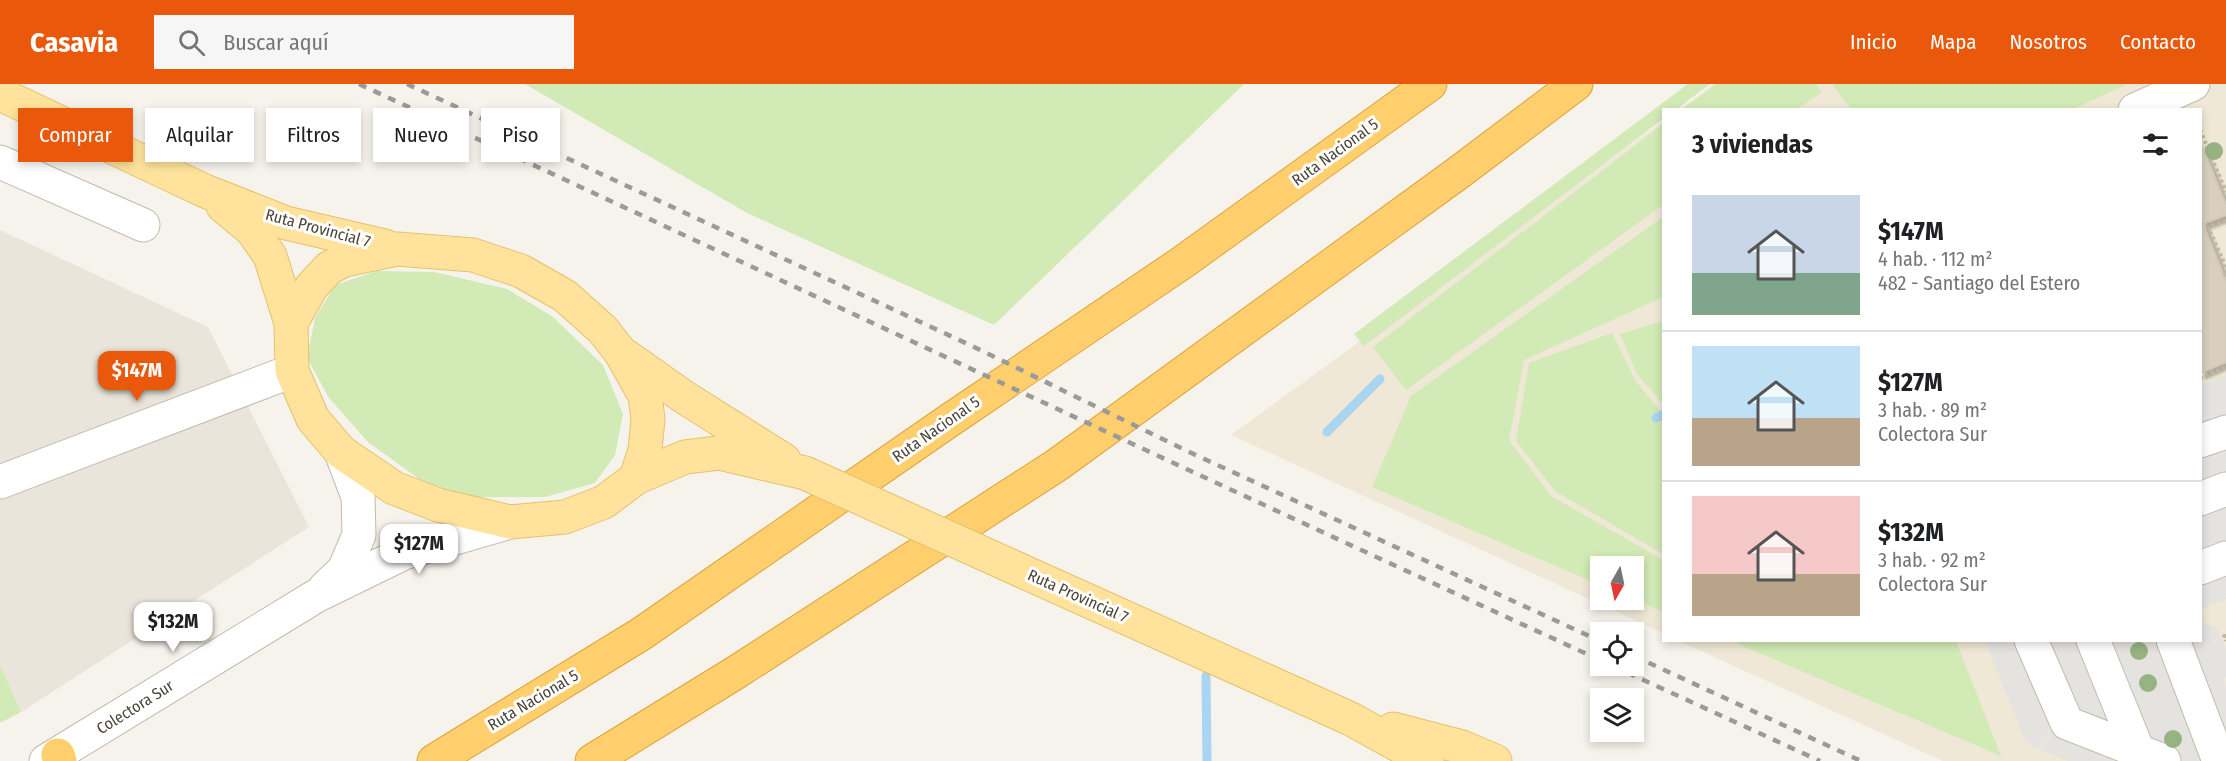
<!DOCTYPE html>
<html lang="es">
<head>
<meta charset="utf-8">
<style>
  body { margin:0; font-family:"Fira Sans Condensed",sans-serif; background:#f6f6f6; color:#202124; height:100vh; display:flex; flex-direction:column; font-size:22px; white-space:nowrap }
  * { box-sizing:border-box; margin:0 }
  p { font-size:20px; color:#757577 }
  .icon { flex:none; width:33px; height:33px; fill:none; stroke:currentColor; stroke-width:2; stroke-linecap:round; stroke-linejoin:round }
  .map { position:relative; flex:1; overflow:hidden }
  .sheet { position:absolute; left:1662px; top:24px; width:540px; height:534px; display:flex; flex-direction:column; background:#fff; border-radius:0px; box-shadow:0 3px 9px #0003 }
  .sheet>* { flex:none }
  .hud { position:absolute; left:18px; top:24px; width:570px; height:54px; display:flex; gap:12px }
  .needle { width:39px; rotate:189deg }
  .tools { position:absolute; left:1590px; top:472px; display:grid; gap:12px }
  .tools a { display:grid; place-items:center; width:54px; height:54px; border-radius:0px; background:#fff; box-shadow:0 3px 9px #0003; font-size:30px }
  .price { position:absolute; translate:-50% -51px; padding:0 14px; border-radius:12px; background:#fff; color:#222; font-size:20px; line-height:39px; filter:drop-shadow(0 2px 3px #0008) }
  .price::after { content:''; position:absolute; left:50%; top:36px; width:18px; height:14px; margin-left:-9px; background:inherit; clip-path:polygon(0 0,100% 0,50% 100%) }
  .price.selected { background:#ea580c; color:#fff }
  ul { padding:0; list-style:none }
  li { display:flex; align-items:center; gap:18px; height:150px; padding:0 30px }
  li+li { border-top:2px solid #e0e0e0 }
  li span { display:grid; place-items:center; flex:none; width:168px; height:120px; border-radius:0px; color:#555 }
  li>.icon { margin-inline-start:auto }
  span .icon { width:72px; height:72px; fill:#fffc; stroke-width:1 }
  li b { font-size:26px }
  h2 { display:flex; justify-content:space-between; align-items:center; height:72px; padding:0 30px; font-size:26px }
  .pill { padding:0 21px; border-radius:0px; background:#fff; box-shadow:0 3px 9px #0003; font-size:21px; line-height:54px }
  .pill.selected { background:#ea580c; color:#fff }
  header { display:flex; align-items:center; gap:36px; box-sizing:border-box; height:84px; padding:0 30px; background:#ea580c; color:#fff }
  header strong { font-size:28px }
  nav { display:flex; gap:33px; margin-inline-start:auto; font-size:21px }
  .search { width:420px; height:54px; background:#f6f6f6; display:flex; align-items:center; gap:15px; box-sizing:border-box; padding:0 21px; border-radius:0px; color:#757577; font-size:22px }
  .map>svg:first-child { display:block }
  .residential { fill:#eae5da }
  .education { fill:#efe8d6; fill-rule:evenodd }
  .green { fill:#d2eab5 }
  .parking { fill:#e5e3e0 }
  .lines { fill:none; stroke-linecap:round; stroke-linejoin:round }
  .stream { stroke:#a9d4f2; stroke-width:9 }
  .building { fill:#d8cfc1; stroke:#d3c7b4; stroke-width:1.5; filter:url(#shadow) }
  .minor-casing { stroke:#c2bbae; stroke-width:35 }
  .major-casing { stroke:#e6c16a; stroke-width:35 }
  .highway-casing { stroke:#e0a43c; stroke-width:35 }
  .path { stroke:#c4b79f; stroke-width:4; stroke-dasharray:3 3; stroke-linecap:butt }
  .minor { stroke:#fff; stroke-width:33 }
  .major { stroke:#ffe39c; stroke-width:33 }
  .highway { stroke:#ffcf6e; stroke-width:33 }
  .rail { stroke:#9a9a9a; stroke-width:4.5; stroke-dasharray:8 8; stroke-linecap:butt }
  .major-bridge-casing { stroke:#e6c16a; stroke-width:35; stroke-linecap:butt }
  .major-bridge { stroke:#ffe39c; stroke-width:33 }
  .tree { fill:#97b381 }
  .labels { text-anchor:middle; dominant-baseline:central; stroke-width:6; stroke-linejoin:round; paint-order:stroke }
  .street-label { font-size:16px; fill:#4b4439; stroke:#fff }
</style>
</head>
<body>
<header>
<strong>Casavia</strong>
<div class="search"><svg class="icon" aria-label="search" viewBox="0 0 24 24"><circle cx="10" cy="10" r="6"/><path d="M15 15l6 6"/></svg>Buscar aquí</div>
<nav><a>Inicio</a><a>Mapa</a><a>Nosotros</a><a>Contacto</a></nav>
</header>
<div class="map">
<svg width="2226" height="677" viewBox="0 0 2226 677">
  <defs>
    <filter id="shadow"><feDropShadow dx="5.5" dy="5.5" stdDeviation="1.5" flood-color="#0004"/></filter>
  </defs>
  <rect width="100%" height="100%" fill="#f6f3ec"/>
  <path class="residential" d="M0 146 208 243 309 443 21 628 0 581Z"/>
  <path class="education" d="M1714 0H2226V677H1943L1679 557 2200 556V26H1679Z
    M1663 37V549L1231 351ZM1600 483H1634V516H1600Z"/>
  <path class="green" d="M525 0H1244L994 241 747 129Z
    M1688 0H1710L1677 25 1664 26 1663 35 1364 262 1354 250Z
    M1716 0H1816L1822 8 1797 25H1683Z
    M1832 0H2128L2073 25H1851Z
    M1663 40V121L1406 306 1373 263Z
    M1663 133V213L1524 276 1509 356 1551 412 1663 476V528L1634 515V483H1600V501L1372 403 1411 312Z
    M377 187 434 188 507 205 553 233 603 281 623 330 615 371 595 399 545 413H474L426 400 368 358 329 314 307 274 315 234 335 201Z
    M1663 237H1664L1663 320 1637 290 1620 250Z
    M1612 249 1636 298 1663 330V470L1555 407 1516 357 1529 279Z
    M1731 557H1956L2001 672Z
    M0 581 21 628 0 639Z"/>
  <path class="parking" d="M2226 291V515L2201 525 2200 302Z
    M2201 532 2205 539 2218 545 2226 565V593L2223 595 2226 604V677H2068L2039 665 2056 638 2033 556H2200Z
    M1985 557H2026L2054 638 2038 665 2026 658Z"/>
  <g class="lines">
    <path class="stream" d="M1656 334 1664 330
      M1327 348 1380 295
      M1206 592 1207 677"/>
  </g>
  <path class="building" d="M2200 57 2226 121V131L2200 141Z
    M2203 140 2226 197V278L2200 289V141Z"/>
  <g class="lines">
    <defs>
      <path id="minor" d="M2135 26 2193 0
        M0 78 143 141
        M2200 357 2226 348
        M0 398 292 287
        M2200 415 2226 405
        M2200 484 2226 474
        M325 504 344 486 359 451 358 413 341 368
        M2031 556 2067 639 2164 677
        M2093 556 2138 667
        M2173 556 2219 677
        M46 677 316 512 404 469 510 438"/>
      <path id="major" d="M0 10 205 107 286 139 385 162
        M223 122 252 146 270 172 291 239
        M626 272 684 313 784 376
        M636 394 645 366 648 335 645 312 621 269 603 246 565 212 521 187 473 171 397 165 344 176 329 184 312 202 291 239 292 287 313 335 341 368 394 404 438 421 510 438 565 433 604 418 636 394 685 373 719 369 805 389
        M1022 487 1351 635 1427 677
        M1393 645 1462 663 1495 677"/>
      <path id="highway" d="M58 671 60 677
        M434 677 641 550 947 338 1183 178 1430 0
        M592 677 735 589 1057 381 1458 89 1576 0"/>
    </defs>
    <use href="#minor" class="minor-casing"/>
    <use href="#major" class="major-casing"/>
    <use href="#highway" class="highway-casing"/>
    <path class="path" d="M2200 46 2226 108
      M2226 137 2208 143 2226 183
      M2223 191 2226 190
      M2200 294 2226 283
      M2226 552H2224L2226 557"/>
    <use href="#minor" class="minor"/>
    <use href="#major" class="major"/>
    <use href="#highway" class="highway"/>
    <path class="rail" d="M359 0C773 192 1186 386 1600 576
      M407 0 970 261 1187 367 1600 557
      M1634 572 1861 677
      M1613 582 1820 677"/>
    <defs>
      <path id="major-bridge" d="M805 389 1022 487"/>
    </defs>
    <use href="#major-bridge" class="major-bridge-casing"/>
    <use href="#major-bridge" class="major-bridge"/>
  </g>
  <g class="tree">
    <circle cx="2214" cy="67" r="9"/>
    <circle cx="2139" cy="567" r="9"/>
    <circle cx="2148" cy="599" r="9"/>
    <circle cx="2173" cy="655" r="9"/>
  </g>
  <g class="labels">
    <g class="street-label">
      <text transform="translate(1335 68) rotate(-36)">Ruta Nacional 5</text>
      <text transform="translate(318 144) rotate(15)">Ruta Provincial 7</text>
      <text transform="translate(936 345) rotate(-35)">Ruta Nacional 5</text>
      <text transform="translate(1078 512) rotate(24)">Ruta Provincial 7</text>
      <text transform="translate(533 616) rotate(-31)">Ruta Nacional 5</text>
      <text transform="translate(135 623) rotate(-32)">Colectora Sur</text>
    </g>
  </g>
</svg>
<div class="tools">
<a><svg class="needle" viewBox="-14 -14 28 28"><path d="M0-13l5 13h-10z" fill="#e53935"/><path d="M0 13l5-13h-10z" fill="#757577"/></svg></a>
<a><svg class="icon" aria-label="locate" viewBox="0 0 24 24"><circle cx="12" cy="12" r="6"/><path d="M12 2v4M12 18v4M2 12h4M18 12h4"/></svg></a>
<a><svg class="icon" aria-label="layers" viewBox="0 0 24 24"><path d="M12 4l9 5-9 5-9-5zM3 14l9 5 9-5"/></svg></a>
</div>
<b class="price selected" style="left:137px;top:318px">$147M</b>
<b class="price" style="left:419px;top:491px">$127M</b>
<b class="price" style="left:173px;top:569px">$132M</b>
<div class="hud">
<a class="pill selected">Comprar</a>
<a class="pill">Alquilar</a>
<a class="pill">Filtros</a>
<a class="pill">Nuevo</a>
<a class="pill">Piso</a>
</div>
<section class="sheet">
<h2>3 viviendas<svg class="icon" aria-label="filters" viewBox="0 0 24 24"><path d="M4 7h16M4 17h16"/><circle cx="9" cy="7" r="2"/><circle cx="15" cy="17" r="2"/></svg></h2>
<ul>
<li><span style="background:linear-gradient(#c9d6e8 65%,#7fa58c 0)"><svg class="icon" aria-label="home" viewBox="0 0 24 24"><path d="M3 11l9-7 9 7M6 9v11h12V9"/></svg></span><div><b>$147M</b><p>4 hab. · 112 m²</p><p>482 - Santiago del Estero</p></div></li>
<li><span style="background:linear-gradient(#bfe0f5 60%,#b9a48a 0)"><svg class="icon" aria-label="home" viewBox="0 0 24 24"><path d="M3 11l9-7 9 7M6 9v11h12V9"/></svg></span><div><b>$127M</b><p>3 hab. · 89 m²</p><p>Colectora Sur</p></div></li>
<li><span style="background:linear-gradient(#f6c9c9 65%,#b9a48a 0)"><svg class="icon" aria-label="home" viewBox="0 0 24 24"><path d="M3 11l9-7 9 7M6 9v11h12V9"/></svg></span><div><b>$132M</b><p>3 hab. · 92 m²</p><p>Colectora Sur</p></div></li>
</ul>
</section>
</div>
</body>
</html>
